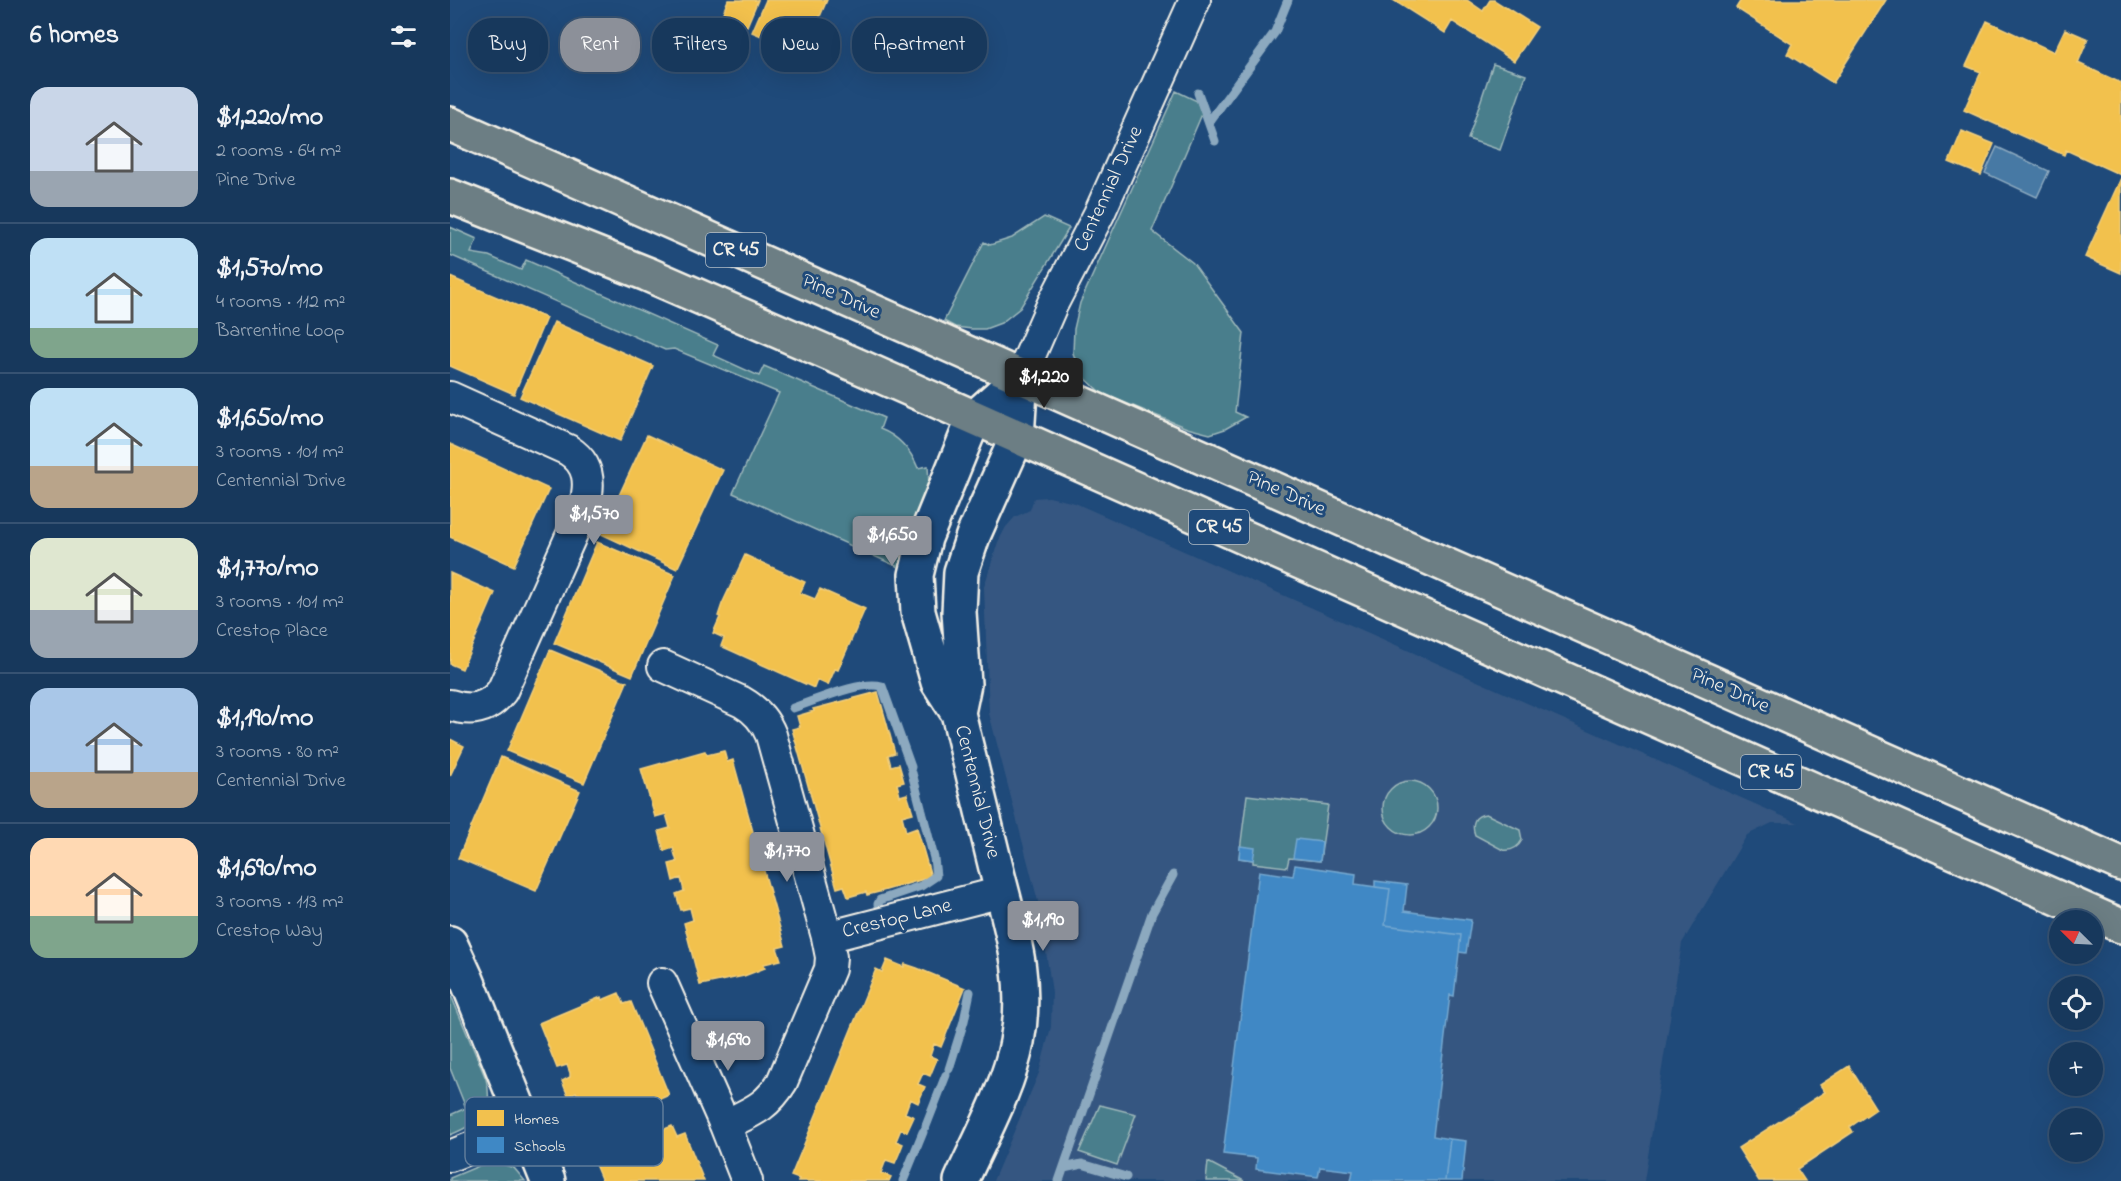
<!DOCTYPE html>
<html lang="en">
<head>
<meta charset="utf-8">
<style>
  body { margin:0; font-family:"Indie Flower",sans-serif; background:#244365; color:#f1f3f6; height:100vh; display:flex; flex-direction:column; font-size:22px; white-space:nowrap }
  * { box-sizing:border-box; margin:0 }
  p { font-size:20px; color:#9eacbb }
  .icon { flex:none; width:33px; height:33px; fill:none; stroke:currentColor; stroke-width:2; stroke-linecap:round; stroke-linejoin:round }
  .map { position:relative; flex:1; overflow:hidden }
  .drawer { display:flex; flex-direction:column; background:#17385c; width:450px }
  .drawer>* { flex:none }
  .top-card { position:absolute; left:18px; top:18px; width:570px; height:54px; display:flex; gap:12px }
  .needle { width:39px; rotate:294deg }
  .buttons { position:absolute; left:1599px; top:910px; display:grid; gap:12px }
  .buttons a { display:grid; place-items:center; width:54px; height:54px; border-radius:50%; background:#17385c; box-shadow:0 6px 24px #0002,0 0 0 2px #365272; font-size:30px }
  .price { position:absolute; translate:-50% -51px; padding:0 14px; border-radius:6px; background:#8c9099; color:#fff; font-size:20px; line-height:39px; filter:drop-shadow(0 2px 3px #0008) }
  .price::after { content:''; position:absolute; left:50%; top:36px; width:18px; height:14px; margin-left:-9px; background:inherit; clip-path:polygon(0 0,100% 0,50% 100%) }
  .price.current { background:#222; color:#fff }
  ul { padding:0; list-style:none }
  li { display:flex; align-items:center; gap:18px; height:150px; padding:0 30px }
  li+li { border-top:2px solid #365272 }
  li span { display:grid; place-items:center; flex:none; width:168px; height:120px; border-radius:18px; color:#555 }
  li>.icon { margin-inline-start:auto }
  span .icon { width:72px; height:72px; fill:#fffc; stroke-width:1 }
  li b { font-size:26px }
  h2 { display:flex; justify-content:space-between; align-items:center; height:72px; padding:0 30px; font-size:26px }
  .tag { padding:0 21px; border-radius:24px; background:#17385c; box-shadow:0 6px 24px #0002,0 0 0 2px #365272; font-size:21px; line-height:54px }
  .tag.current { background:#8c9099; color:#fff }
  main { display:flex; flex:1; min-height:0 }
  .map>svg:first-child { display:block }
  .built { fill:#365781 }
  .green { fill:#497e8c; stroke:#9eb8ba; stroke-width:1.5 }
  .water { fill:#4779a4; stroke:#8ca9bf; stroke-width:1.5 }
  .homes { fill:#f2c14e; stroke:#f3cf7c; stroke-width:1.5 }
  .schools { fill:#3f88c5; stroke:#75a8d0; stroke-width:1.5 }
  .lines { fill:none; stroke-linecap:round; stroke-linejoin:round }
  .stream { stroke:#8ca9bf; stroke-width:9 }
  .minor-casing { stroke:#f4f1e8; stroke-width:34 }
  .tertiary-casing { stroke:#f4f1e8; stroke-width:38 }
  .primary-casing { stroke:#f4f1e8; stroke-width:38 }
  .minor { stroke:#1f4a7a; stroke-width:30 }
  .tertiary { stroke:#1f4a7a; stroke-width:33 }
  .primary { stroke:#6c7e84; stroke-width:33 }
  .labels { text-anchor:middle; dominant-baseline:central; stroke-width:6; stroke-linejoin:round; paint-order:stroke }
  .shield { fill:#1f4a7a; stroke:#b4bfc7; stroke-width:1.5 }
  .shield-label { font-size:20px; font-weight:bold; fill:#f4f1e8 }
  .street-label { font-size:21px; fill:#f4f1e8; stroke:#1f4a7a }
  .key { fill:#1f4a7a; stroke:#5f7c9b; stroke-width:1.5 }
  .key-label { font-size:16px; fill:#f4f1e8 }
</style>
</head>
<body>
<main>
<section class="drawer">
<h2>6 homes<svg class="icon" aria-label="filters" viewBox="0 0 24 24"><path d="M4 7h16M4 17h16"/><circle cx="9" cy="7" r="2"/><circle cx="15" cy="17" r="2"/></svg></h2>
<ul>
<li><span style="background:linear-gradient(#c9d6e8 70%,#9aa5b1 0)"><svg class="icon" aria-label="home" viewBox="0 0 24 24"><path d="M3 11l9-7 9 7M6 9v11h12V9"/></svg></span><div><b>$1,220/mo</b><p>2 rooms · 64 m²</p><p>Pine Drive</p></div></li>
<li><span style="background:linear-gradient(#bfe0f5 75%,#7fa58c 0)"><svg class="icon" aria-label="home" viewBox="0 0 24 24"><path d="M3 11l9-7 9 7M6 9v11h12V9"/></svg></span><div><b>$1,570/mo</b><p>4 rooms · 112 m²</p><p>Barrentine Loop</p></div></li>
<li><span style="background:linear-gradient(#bfe0f5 65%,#b9a48a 0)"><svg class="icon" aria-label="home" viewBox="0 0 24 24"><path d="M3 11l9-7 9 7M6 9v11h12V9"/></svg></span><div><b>$1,650/mo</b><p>3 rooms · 101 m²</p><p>Centennial Drive</p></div></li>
<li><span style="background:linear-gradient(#dfe7d0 60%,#9aa5b1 0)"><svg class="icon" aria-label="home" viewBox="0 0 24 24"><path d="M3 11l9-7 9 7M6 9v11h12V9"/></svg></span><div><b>$1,770/mo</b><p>3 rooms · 101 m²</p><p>Crestop Place</p></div></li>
<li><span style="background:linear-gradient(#a9c7e8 70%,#b9a48a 0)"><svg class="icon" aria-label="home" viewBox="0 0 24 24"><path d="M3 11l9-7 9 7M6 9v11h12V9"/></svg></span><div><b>$1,190/mo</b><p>3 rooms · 80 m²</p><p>Centennial Drive</p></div></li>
<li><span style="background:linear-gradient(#ffd9b3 65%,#7fa58c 0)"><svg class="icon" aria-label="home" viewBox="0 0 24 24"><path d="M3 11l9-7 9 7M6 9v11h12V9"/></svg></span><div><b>$1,690/mo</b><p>3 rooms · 113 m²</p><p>Crestop Way</p></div></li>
</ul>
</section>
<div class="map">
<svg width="1671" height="1181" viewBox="0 0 1671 1181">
  <rect width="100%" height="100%" fill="#1f4a7a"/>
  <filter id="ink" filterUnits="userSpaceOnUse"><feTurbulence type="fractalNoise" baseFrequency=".0167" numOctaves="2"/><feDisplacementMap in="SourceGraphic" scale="12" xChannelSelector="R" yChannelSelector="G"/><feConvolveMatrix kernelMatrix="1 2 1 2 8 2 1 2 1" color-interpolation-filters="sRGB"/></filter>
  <g filter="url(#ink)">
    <path class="built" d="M599 497 625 503 1348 823H1322L1297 835 1232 943 1194 1181H543L589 1073 601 1027 602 992 589 905 539 713 534 587 548 542 556 527 565 517 580 510 584 498Z"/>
    <path class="green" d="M1043 64 1076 75 1050 150 1018 139Z
      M726 91 747 101 752 114 702 231 743 263 794 333 785 412 796 417 775 429 760 434 737 428 651 393 630 373 623 353 624 329 630 303Z
      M594 217 619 228 570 308 551 323 535 329H522L505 327 494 321 534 242 540 245 562 238Z
      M0 227 27 239 21 253 39 256 71 270 76 260 268 345 263 355 309 376 314 366 434 418 430 429C448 436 461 451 468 468L478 466 479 485 453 569 283 493 329 393 224 349 215 350 0 255Z
      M933 808a27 27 0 1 1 54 0a27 27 0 1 1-54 0Z
      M797 795 878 805 870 861 839 858 837 867 803 863V860L789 858Z
      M1036 814 1070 830 1072 840C1068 848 1062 851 1053 850L1025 835C1021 824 1024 815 1036 814Z
      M0 993 36 1079C45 1113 29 1123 0 1135V1115L16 1108 0 1068Z
      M650 1105 686 1114 667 1165 629 1152Z
      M46 1162 64 1168 75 1181H0V1178L31 1165Z
      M758 1162 794 1181H756Z"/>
    <path class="water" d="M1547 147 1599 171 1587 197 1535 173Z"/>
    <path class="homes" d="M278 0H308L297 26 272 15Z
      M316 0H377L354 54 302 32Z
      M943 0H1017L1033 11 1040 0H1044L1087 27 1064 61 1002 21 995 33Z
      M1291 0H1436L1383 83 1337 54 1342 44 1286 8Z
      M1537 21 1604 52 1615 29 1638 39 1628 63 1671 83V175L1616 150 1614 155 1514 110 1531 72 1516 66Z
      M1512 131 1544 144 1531 175 1499 162Z
      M1671 178V273L1635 257Z
      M0 277 96 318 64 394 0 366Z
      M104 322 203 366 170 441 70 397Z
      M197 435 273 470 227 569 151 534Z
      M0 444 99 489 64 566 0 537Z
      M147 542 225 575 182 676 104 643Z
      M295 555 355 582 350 593 365 599 370 589 415 609 388 670 385 669 378 685 367 680 364 688 271 646 274 638 263 633 270 617 268 616 272 604Z
      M0 573 45 593 12 669 0 664Z
      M100 650 177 682 134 783 57 751Z
      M428 692 445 753 438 755 441 766 449 764 454 782 447 784 450 796 457 794 463 813 452 816 456 832 467 828 481 877 429 892 417 895 416 892 398 897 394 886 387 888 342 729 350 727 347 716 364 711 363 709Z
      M0 739 14 746 0 776Z
      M255 751 257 755 274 751 277 762 283 760 335 946 327 948 331 960 314 964 315 968 294 976 250 985 234 923 243 920 240 908 231 910 226 894 234 891 231 878 223 881 219 864 227 862 223 848 214 851 209 831 220 828 216 814 205 817 191 769Z
      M51 757 130 791 86 891 8 858Z
      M437 960 454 967 455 964 467 968 515 988 491 1047 484 1044 480 1056 487 1059 480 1076 473 1073 468 1084 475 1087 468 1103 460 1099 455 1113 464 1117 457 1132 451 1129 446 1141 453 1144 449 1154 445 1163 436 1160 431 1173 441 1177 439 1181H348L349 1179 341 1176 426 969 432 972Z
      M169 993 174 1004 181 1002 219 1095 135 1131 127 1111 135 1108 129 1094H127L126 1092 118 1096 112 1081 120 1077V1073L117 1065 107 1068 89 1023 151 997 152 1000Z
      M1399 1066 1426 1109 1400 1127 1403 1132 1347 1169 1355 1181H1309L1288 1148 1375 1092 1370 1085Z
      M222 1126 227 1137 235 1134 254 1181H152L141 1155 192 1134V1136L204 1131 205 1133Z"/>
    <path class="schools" d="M846 839 872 842 870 861 843 858Z
      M790 846 805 848 803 860 789 858Z
      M845 865 906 874 905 884 940 889 935 925 1011 935 1004 996 1000 995 983 1136 1000 1139 995 1181H901L903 1171 870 1167 868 1177 806 1169 807 1158 773 1154 809 871 843 876Z
      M925 881 957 885 954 911 1021 920 1016 953 1009 952 1011 935 935 925 940 889 925 887Z
      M1000 1139 1016 1141 1012 1181H995Z"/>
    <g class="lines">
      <path class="stream" d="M748 93 765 141
        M759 122 825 32 838 0
        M343 708C365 701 410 680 432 686L461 767
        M428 904 430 900 471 886 486 876 484 858 462 773
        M499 1069 514 1021 520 992
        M476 1126 496 1075
        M614 1168 632 1164 676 1177
        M453 1181 473 1132
        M609 1181 702 913 723 875"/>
      <defs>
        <path id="minor" d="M571 376 602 305 649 214 745 0
          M0 397 118 450C140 464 141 484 134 507L52 691C38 709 21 712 0 705
          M213 666 292 702C306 710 315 720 321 735L377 937 381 957 380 969 332 1082C316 1108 301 1112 275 1125
          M377 937 552 892
          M212 983 275 1125 297 1181
          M0 1156 75 1126"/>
        <path id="tertiary" d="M508 713 514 684 509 612 511 572 523 536 567 437 571 376
          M0 943 17 980 98 1181
          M511 1181C530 1139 559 1087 567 1042 579 978 561 929 546 868 533 816 521 765 508 713L488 682 468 612 466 575 475 538 524 418 571 376"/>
        <path id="primary" d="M0 124 1671 864
          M0 196 197 274 415 369 1671 926"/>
      </defs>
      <use href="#minor" class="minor-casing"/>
      <use href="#tertiary" class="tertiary-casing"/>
      <use href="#primary" class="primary-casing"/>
      <use href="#minor" class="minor"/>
      <use href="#tertiary" class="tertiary"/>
      <use href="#primary" class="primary"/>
    </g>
  </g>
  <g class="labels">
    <g class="shield">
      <rect x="256" y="233" width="60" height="34" rx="4.5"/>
      <rect x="739" y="510" width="60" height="34" rx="4.5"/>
      <rect x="1291" y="755" width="60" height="34" rx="4.5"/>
    </g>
    <g class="shield-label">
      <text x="286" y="250">CR 45</text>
      <text x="769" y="527">CR 45</text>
      <text x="1321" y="772">CR 45</text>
    </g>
    <g class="street-label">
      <text transform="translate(659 189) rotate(-65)">Centennial Drive</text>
      <text transform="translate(391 297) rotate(24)">Pine Drive</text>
      <text transform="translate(836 494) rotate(24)">Pine Drive</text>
      <text transform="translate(1280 691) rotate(24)">Pine Drive</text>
      <text transform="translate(527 792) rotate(76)">Centennial Drive</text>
      <text transform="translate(447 919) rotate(-14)">Crestop Lane</text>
    </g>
  </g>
  <rect x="15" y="1097" width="198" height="69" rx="9" class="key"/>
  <rect x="27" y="1110" width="27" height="16" fill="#f2c14e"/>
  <rect x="27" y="1137" width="27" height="16" fill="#3f88c5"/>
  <g class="key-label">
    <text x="64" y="1124">Homes</text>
    <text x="64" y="1151">Schools</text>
  </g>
</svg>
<div class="buttons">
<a><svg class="needle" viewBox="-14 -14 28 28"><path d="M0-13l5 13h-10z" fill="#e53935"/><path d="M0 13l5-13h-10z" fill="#9eacbb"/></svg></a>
<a><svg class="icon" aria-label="locate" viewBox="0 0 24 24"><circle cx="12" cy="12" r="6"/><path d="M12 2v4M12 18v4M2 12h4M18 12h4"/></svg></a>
<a>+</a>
<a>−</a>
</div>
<b class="price current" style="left:594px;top:409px">$1,220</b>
<b class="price" style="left:144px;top:546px">$1,570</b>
<b class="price" style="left:442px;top:567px">$1,650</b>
<b class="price" style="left:337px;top:883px">$1,770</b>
<b class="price" style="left:593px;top:952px">$1,190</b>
<b class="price" style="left:278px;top:1072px">$1,690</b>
<div class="top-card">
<a class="tag">Buy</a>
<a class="tag current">Rent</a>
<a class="tag">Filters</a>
<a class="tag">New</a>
<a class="tag">Apartment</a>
</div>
</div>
</main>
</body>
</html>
